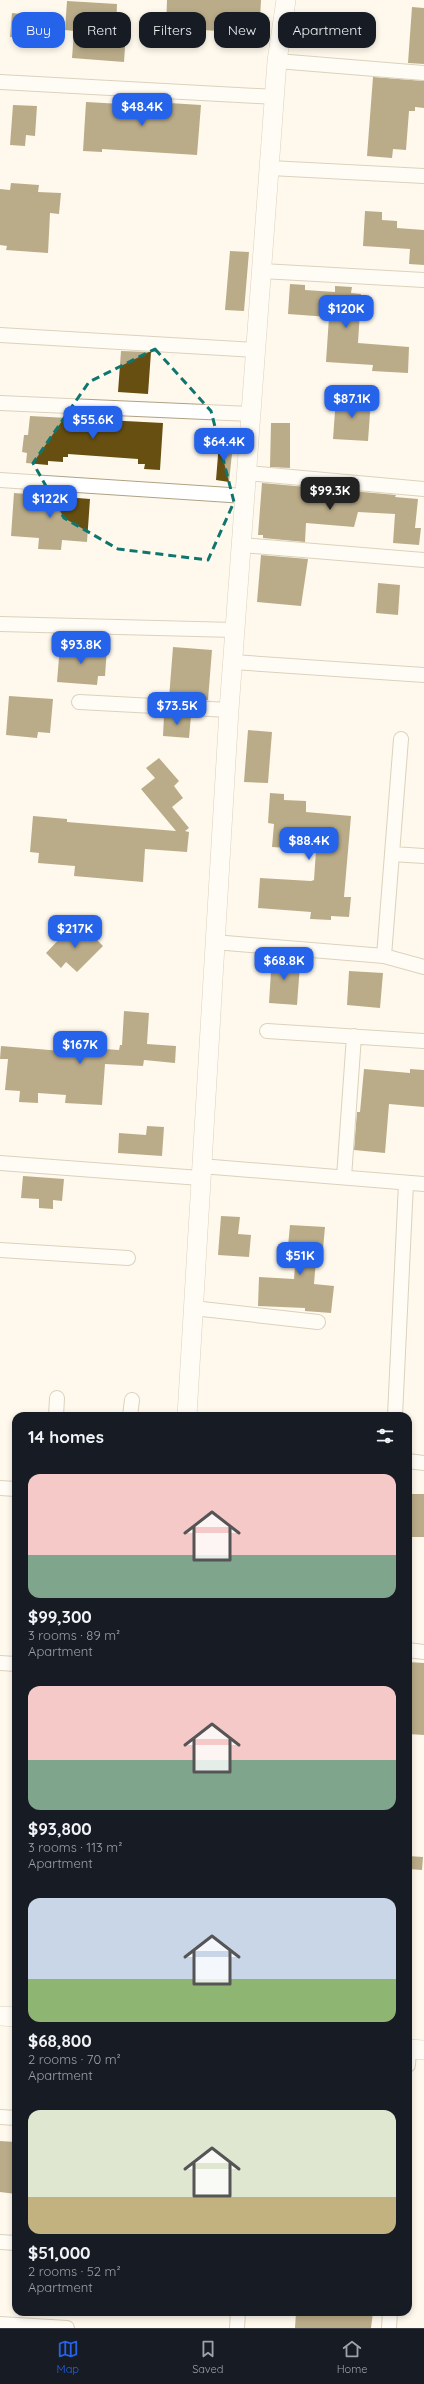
<!DOCTYPE html>
<html lang="en">
<head>
<meta charset="utf-8">
<style>
  body { margin:0; font-family:Quicksand,sans-serif; background:#20242c; color:#f1f3f6; height:100vh; display:flex; flex-direction:column; font-size:15px; white-space:nowrap }
  * { box-sizing:border-box; margin:0 }
  p { font-size:13px; color:#9ea1a6 }
  .icon { flex:none; width:22px; height:22px; fill:none; stroke:currentColor; stroke-width:2; stroke-linecap:round; stroke-linejoin:round }
  .map { position:relative; flex:1; overflow:hidden }
  .drawer { position:absolute; left:12px; top:1412px; width:400px; height:904px; display:flex; flex-direction:column; background:#171b24; border-radius:12px; box-shadow:0 2px 6px #0003 }
  .drawer>* { flex:none }
  .banner { position:absolute; left:12px; top:12px; width:400px; height:36px; display:flex; gap:8px }
  .price { position:absolute; translate:-50% -34px; padding:0 9px; border-radius:8px; background:#2563eb; color:#fff; font-size:13px; line-height:26px; filter:drop-shadow(0 1px 2px #0008) }
  .price::after { content:''; position:absolute; left:50%; top:24px; width:12px; height:9px; margin-left:-6px; background:inherit; clip-path:polygon(0 0,100% 0,50% 100%) }
  .price.active { background:#222; color:#fff }
  ul { padding:0; list-style:none }
  li { display:grid; align-content:center; gap:8px; height:212px; padding:0 16px }
  li span { display:grid; place-items:center; height:124px; border-radius:12px; color:#555 }
  li>.icon { margin-inline-start:auto }
  span .icon { width:72px; height:72px; fill:#fffc; stroke-width:1 }
  li b { font-size:17px }
  h2 { display:flex; justify-content:space-between; align-items:center; height:48px; padding:0 16px; font-size:17px }
  .chip { padding:0 14px; border-radius:12px; background:#171b24; box-shadow:0 2px 6px #0003; font-size:14px; line-height:36px }
  .chip.active { background:#2563eb; color:#fff }
  .menu { display:flex; justify-content:space-around; align-items:center; height:56px; border-top:1px solid #363941; background:#171b24; font-size:11px; color:#9ea1a6 }
  .menu a { display:grid; justify-items:center; gap:2px }
  .menu .active { color:#2563eb }
  .map>svg:first-child { display:block }
  .building { fill:#674f11 }
  .lines { fill:none; stroke-linecap:round; stroke-linejoin:round }
  .street-casing { stroke:#afa184; stroke-width:16 }
  .secondary-casing { stroke:#afa184; stroke-width:20 }
  .street { stroke:#fff; stroke-width:14 }
  .secondary { stroke:#fff; stroke-width:19 }
  .marked { fill:none; stroke:#0f766e; stroke-width:3; stroke-dasharray:8 5; stroke-linejoin:round }
</style>
</head>
<body>
<div class="map">
<svg width="424" height="2328" viewBox="0 0 424 2328">
  <rect width="100%" height="100%" fill="#fff9ed"/>
  <path class="building" d="M167 0H261L260 19 239 17 238 32 166 28Z
    M67 1 117 4 116 32 126 33 124 62 72 58 74 31 65 30Z
    M412 7 424 8V64L408 63Z
    M12 13 29 15 27 39 10 37Z
    M373 77 424 81V108L415 107V111H409L406 150 393 149 392 158 367 156Z
    M122 100 201 105 197 155 102 149V152L83 151 86 102 122 104Z
    M13 105 37 106 35 136 26 135 25 146 10 145Z
    M11 183 39 185 38 192 61 193 59 214 50 213 48 253 6 250 7 246 0 245V189L10 190Z
    M365 211 382 212V220L397 221V228L424 230V265L409 264 410 249 363 246Z
    M230 251 249 252 244 311 225 310Z
    M290 284 305 285V290L335 292V286L352 287 351 293 361 294 358 343 409 347 408 373 372 371 373 365 326 362 329 317 288 314Z
    M121 351 151 352 148 394 118 392Z
    M336 397 371 399 368 441 333 439Z
    M30 416 163 423 160 470 144 469 145 464H138V459L68 454V457H63V462L48 461V465L26 463 27 453 22 452 24 435H28Z
    M271 423H290V468L270 467Z
    M219 443 233 444 229 482 216 480Z
    M262 483 396 495 395 497 418 499 415 528H421L419 545 393 543 395 514 358 512 354 527 306 523 305 542 263 538V535H258Z
    M14 493 90 499 87 542 62 540 61 550 38 549 39 538 11 536Z
    M261 555 308 559 301 606 257 602Z
    M378 583 400 585 398 615 376 613Z
    M60 645 107 648 105 676H98L97 685 57 682Z
    M173 647 212 650 208 700 169 698Z
    M9 696 53 699 50 733 38 732 37 738 6 735Z
    M164 715 191 716 189 738 163 736Z
    M248 730 272 732 268 783 244 782Z
    M159 758 179 781 174 786 183 798 172 807 189 828 185 831 189 832 187 852 145 849 143 882 74 876 75 866 38 863 39 853 30 852 33 816 67 819V822L176 831 141 789 155 778 146 768Z
    M270 793 284 794V800L306 801V812L351 816 344 897H351L349 917 331 916V920L310 919 311 912 258 908 260 878 311 881 314 880 316 850 272 847 274 824 268 823Z
    M83 926 103 946 77 972 66 962 61 968 46 953 69 929 75 935Z
    M272 956 293 957 292 964 300 965 297 1005 269 1003Z
    M349 971 383 973 380 1008 347 1005Z
    M124 1011 149 1013 147 1044 176 1046 175 1063 144 1060 143 1066 105 1064 102 1105 65 1103 66 1095 38 1093V1103L19 1102 20 1091 5 1090 8 1059H0L1 1046 74 1052V1047L119 1050 120 1045H122Z
    M364 1069 410 1073V1069L424 1070V1107L389 1104 385 1153 354 1150 357 1112H360Z
    M147 1126 164 1127 162 1156 118 1153 119 1133 146 1135Z
    M23 1176 64 1179 62 1201 53 1200V1209L39 1208V1199L21 1198Z
    M221 1216 240 1217 238 1234 251 1235 249 1257 218 1255Z
    M290 1225 325 1227 322 1260H316L314 1284 334 1286 331 1313 305 1311V1308L258 1306 259 1277 294 1279 296 1252 292 1251V1246H288Z
    M410 1494H424V1537H408V1500H410Z
    M408 1662 424 1663V1735L408 1734Z
    M408 1856 423 1857 422 1870 408 1869Z
    M0 2141 16 2142V2194L0 2192Z
    M296 2312H373L371 2328H295Z"/>
  <g class="lines">
    <defs>
      <path id="street" d="M277 61 424 73
        M0 82 275 97
        M270 168 424 176
        M262 271 424 280
        M0 335 256 350
        M0 403 251 414
        M247 473 424 489
        M0 480 245 496
        M242 545 424 560
        M0 624 235 630
        M233 662 424 675
        M79 702 229 710
        M392 854 424 856
        M214 942 384 956 424 967
        M384 956 401 739
        M267 1031 424 1041
        M0 1163 200 1178
        M201 1166 424 1184
        M344 1177 354 1036
        M0 1250 128 1258
        M193 1308 318 1322
        M56 1416 57 1398
        M130 1416 132 1400
        M395 1416 406 1183
        M408 1461 424 1463
        M0 1488 16 1489
        M408 1650 424 1652
        M0 1663 16 1664
        M408 2065 409 2049
        M0 2117 16 2118
        M0 2242 16 2243
        M0 2324 67 2328
        M237 2328 238 2312
        M389 2328 390 2312"/>
      <path id="secondary" d="M187 1416 229 710 277 61 286 0
        M0 2016 16 2017
        M408 2049 424 2050"/>
    </defs>
    <use href="#street" class="street-casing"/>
    <use href="#secondary" class="secondary-casing"/>
    <use href="#street" class="street"/>
    <use href="#secondary" class="secondary"/>
  </g>
  <path d="M0 0H424V2328H0ZM155 349 211 411 234 502 208 560 118 549 64 518 33 463 89 382Z" fill="#fff9ed" fill-opacity=".55" fill-rule="evenodd"/>
  <path class="marked" d="M155 349 211 411 234 502 208 560 118 549 64 518 33 463 89 382Z"/>
</svg>
<b class="price" style="left:142px;top:127px">$48.4K</b>
<b class="price" style="left:346px;top:329px">$120K</b>
<b class="price" style="left:352px;top:419px">$87.1K</b>
<b class="price" style="left:93px;top:440px">$55.6K</b>
<b class="price" style="left:224px;top:462px">$64.4K</b>
<b class="price active" style="left:330px;top:511px">$99.3K</b>
<b class="price" style="left:50px;top:519px">$122K</b>
<b class="price" style="left:81px;top:665px">$93.8K</b>
<b class="price" style="left:177px;top:726px">$73.5K</b>
<b class="price" style="left:309px;top:861px">$88.4K</b>
<b class="price" style="left:75px;top:949px">$217K</b>
<b class="price" style="left:284px;top:981px">$68.8K</b>
<b class="price" style="left:80px;top:1065px">$167K</b>
<b class="price" style="left:300px;top:1276px">$51K</b>
<div class="banner">
<a class="chip active">Buy</a>
<a class="chip">Rent</a>
<a class="chip">Filters</a>
<a class="chip">New</a>
<a class="chip">Apartment</a>
</div>
<section class="drawer">
<h2>14 homes<svg class="icon" aria-label="filters" viewBox="0 0 24 24"><path d="M4 7h16M4 17h16"/><circle cx="9" cy="7" r="2"/><circle cx="15" cy="17" r="2"/></svg></h2>
<ul>
<li><span style="background:linear-gradient(#f6c9c9 65%,#7fa58c 0)"><svg class="icon" aria-label="home" viewBox="0 0 24 24"><path d="M3 11l9-7 9 7M6 9v11h12V9"/></svg></span><div><b>$99,300</b><p>3 rooms · 89 m²</p><p>Apartment</p></div></li>
<li><span style="background:linear-gradient(#f6c9c9 60%,#7fa58c 0)"><svg class="icon" aria-label="home" viewBox="0 0 24 24"><path d="M3 11l9-7 9 7M6 9v11h12V9"/></svg></span><div><b>$93,800</b><p>3 rooms · 113 m²</p><p>Apartment</p></div></li>
<li><span style="background:linear-gradient(#c9d6e8 65%,#8fb573 0)"><svg class="icon" aria-label="home" viewBox="0 0 24 24"><path d="M3 11l9-7 9 7M6 9v11h12V9"/></svg></span><div><b>$68,800</b><p>2 rooms · 70 m²</p><p>Apartment</p></div></li>
<li><span style="background:linear-gradient(#dfe7d0 70%,#c2b280 0)"><svg class="icon" aria-label="home" viewBox="0 0 24 24"><path d="M3 11l9-7 9 7M6 9v11h12V9"/></svg></span><div><b>$51,000</b><p>2 rooms · 52 m²</p><p>Apartment</p></div></li>
</ul>
</section>
</div>
<nav class="menu">
<a class="active"><svg class="icon" aria-label="map" viewBox="0 0 24 24"><path d="M3 6l6-2 6 2 6-2v14l-6 2-6-2-6 2zM9 4v14M15 6v14"/></svg>Map</a>
<a><svg class="icon" aria-label="saved" viewBox="0 0 24 24"><path d="M7 4h10v16l-5-4-5 4z"/></svg>Saved</a>
<a><svg class="icon" aria-label="home" viewBox="0 0 24 24"><path d="M3 11l9-7 9 7M6 9v11h12V9"/></svg>Home</a>
</nav>
</body>
</html>
